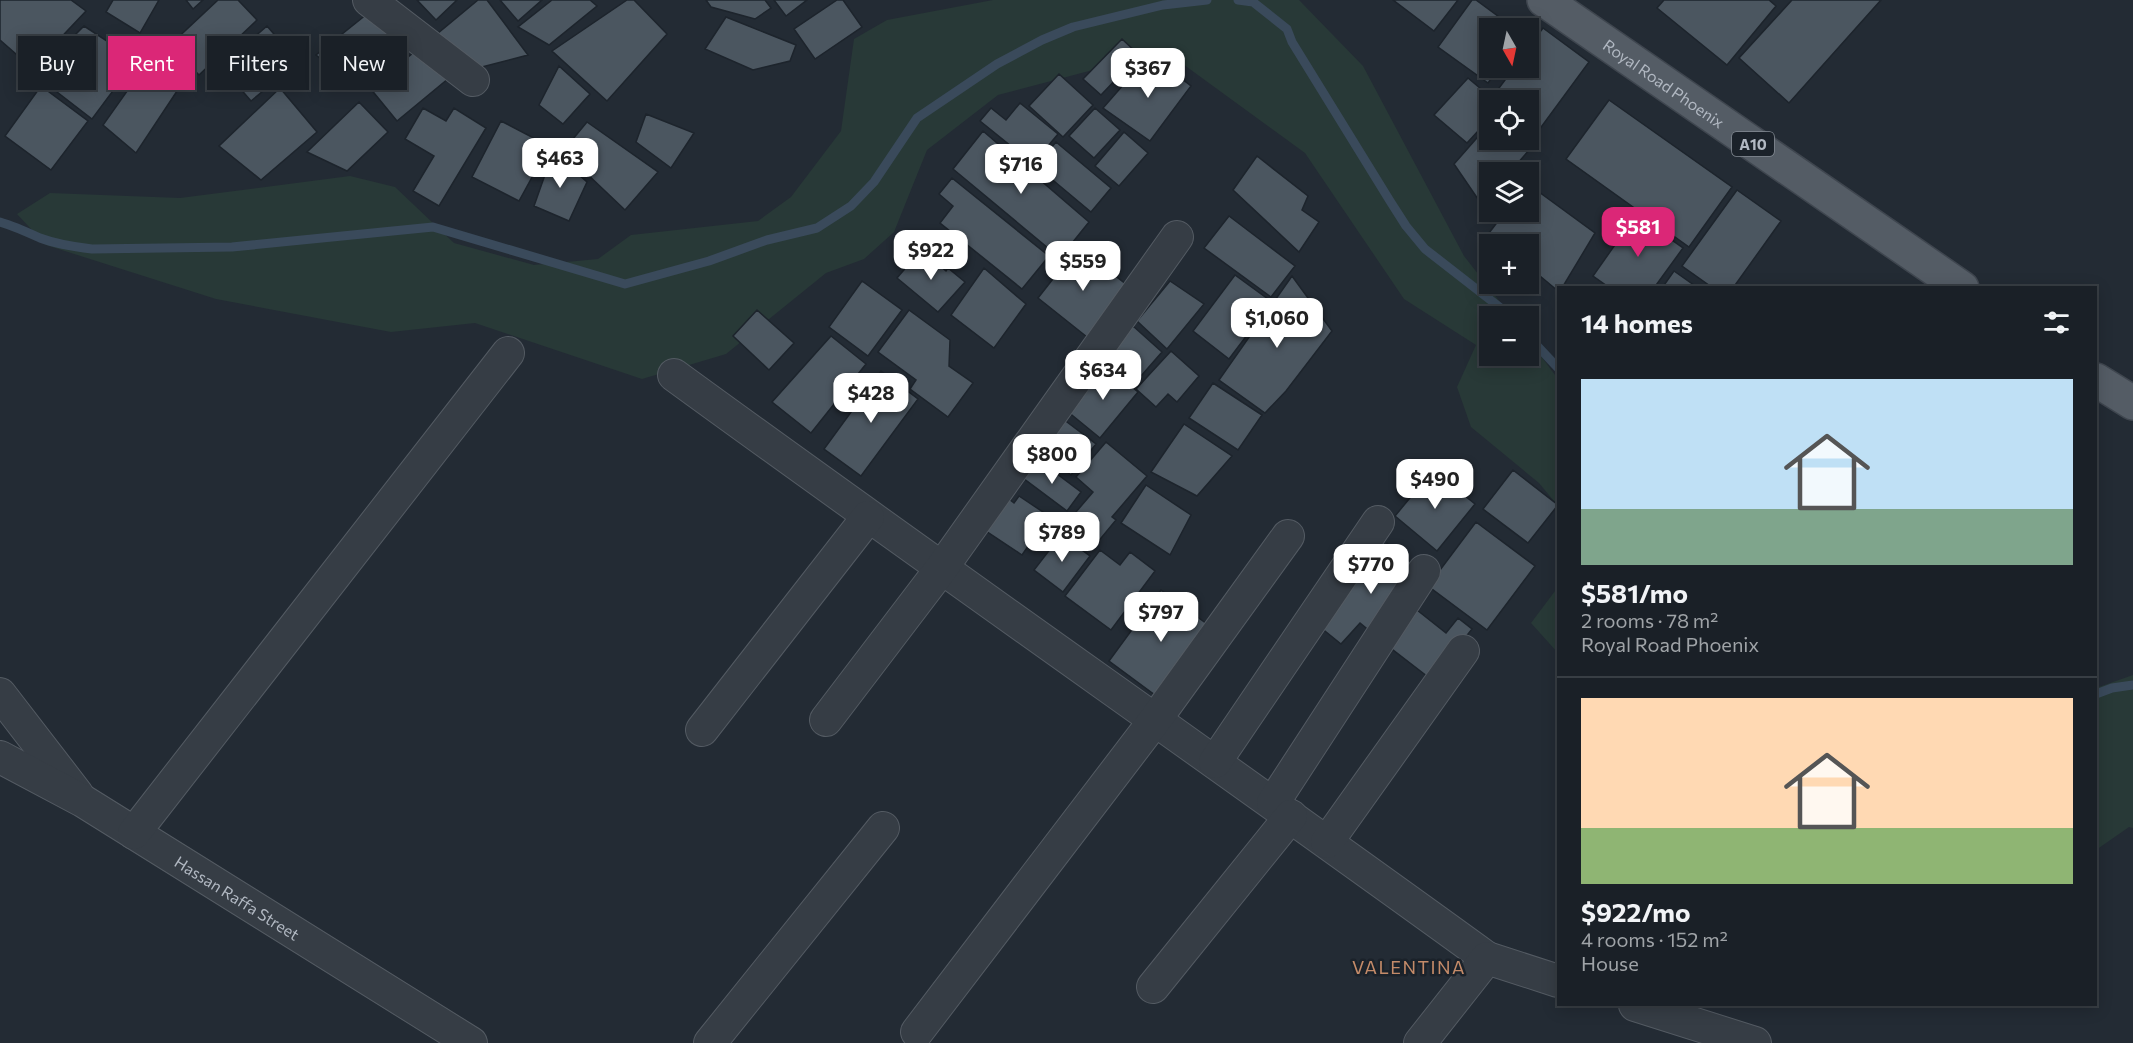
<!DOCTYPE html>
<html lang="en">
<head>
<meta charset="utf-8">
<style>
  body { margin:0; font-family:Commissioner,sans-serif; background:#23282f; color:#f1f3f6; height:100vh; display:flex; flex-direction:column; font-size:22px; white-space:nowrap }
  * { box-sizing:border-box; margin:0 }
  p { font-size:20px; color:#9fa3a7 }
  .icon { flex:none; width:33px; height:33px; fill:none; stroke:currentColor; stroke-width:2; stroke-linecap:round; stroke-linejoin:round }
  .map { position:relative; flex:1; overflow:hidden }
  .drawer { position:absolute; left:1557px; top:286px; width:540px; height:720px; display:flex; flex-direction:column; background:#1a2027; border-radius:0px; box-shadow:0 3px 15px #0003,0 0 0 2px #383e44 }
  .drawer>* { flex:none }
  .guide { position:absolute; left:18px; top:36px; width:570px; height:54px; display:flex; gap:12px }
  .needle { width:39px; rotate:171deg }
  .tools { position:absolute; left:1479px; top:18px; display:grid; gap:12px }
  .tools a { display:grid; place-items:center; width:60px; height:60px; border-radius:0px; background:#1a2027; box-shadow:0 3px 15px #0003,0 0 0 2px #383e44; font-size:30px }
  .price { position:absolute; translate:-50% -51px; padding:0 14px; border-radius:12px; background:#fff; color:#222; font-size:20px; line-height:39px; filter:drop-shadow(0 2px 3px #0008) }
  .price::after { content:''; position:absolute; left:50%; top:36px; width:18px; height:14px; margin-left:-9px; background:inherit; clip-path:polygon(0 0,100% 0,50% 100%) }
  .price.current { background:#db2777; color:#fff }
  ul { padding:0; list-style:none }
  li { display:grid; align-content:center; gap:12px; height:318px; padding:0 24px }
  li+li { border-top:2px solid #383e44 }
  li span { display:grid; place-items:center; height:186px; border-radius:0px; color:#555 }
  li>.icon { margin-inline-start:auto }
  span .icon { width:108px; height:108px; fill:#fffc; stroke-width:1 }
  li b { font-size:26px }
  h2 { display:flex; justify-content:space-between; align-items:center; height:72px; padding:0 24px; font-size:26px }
  .chip { padding:0 21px; border-radius:0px; background:#1a2027; box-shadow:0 3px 15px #0003,0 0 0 2px #383e44; font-size:21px; line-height:54px }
  .chip.current { background:#db2777; color:#fff }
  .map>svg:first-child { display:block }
  .green { fill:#283937 }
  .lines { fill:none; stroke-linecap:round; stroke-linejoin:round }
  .stream { stroke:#3a4a5b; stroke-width:9 }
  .building { fill:#4b5660; stroke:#1d242c; stroke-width:1.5 }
  .street-casing { stroke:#545b63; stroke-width:34 }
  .primary-casing { stroke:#3f464f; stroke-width:36 }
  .street { stroke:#363d45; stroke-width:32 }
  .primary { stroke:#545c65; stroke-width:33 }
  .labels { text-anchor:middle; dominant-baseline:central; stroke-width:5; stroke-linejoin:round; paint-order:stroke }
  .shield { fill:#1b222a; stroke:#848b94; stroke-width:1.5 }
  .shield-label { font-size:15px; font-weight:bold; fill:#b1b8c2 }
  .street-label { font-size:16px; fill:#b1b8c2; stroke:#1b222a }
  .neighbourhood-label { font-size:18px; letter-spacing:1.5px; fill:#c48b69; stroke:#1b222a }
</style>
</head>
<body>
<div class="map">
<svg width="2133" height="1043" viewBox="0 0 2133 1043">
  <rect width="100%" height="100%" fill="#232b34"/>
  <path class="green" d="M993 0H1299L1363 66 1464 256 1511 316H1490V356H1528L1529 340 1558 379V506L1539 483 1471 427 1457 387 1476 345 1404 299 1305 153 1165 51 998 95 927 150 894 232 864 259 826 273 726 354 642 379 475 323 391 332 216 299 46 245 17 214 50 193 180 198 350 176 395 187 454 243 534 265 598 259 631 235 758 221 791 197 841 131 854 39 887 20Z
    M1558 587V653L1531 623Z
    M2133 675V828L2129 827 2096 850V688Z"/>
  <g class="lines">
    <path class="stream" d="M1238 0 1253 2 1287 29 1292 42 1390 201 1406 226 1425 249 1511 316
      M0 222C14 226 27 232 40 238 56 244 75 247 92 249L232 247 433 227 625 284 709 261 767 240 817 228 851 206 874 182 917 118 997 64 1042 40 1073 27 1163 5 1207 0
      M1528 336 1558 368
      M2096 694 2112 688 2133 685"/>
  </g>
  <path class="building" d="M0 0H71L86 11 32 68 0 40Z
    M113 0H159L140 33 106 12Z
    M186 0H203L193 9Z
    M218 0H238L257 20 199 75 170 45Z
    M417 0H457L436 20Z
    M478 0H487L528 55 478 68 437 34Z
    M500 0H542L518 21Z
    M552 0H590L597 6 549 45 518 27Z
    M627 0H634L667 34 607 101 552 51Z
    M706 0H765L771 8 755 19 711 7Z
    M774 0H807L786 16Z
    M837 0H843L862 27 815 59 794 29Z
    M1393 0H1458L1434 31Z
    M1472 0H1476L1514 28H1490V68H1499L1488 83 1438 47Z
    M1664 0H1769L1776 6 1727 65 1657 8Z
    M1792 0H1881L1789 103 1739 58Z
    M372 10 406 52 360 89 316 55Z
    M726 17 796 45 790 61 753 70 705 49Z
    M84 26 136 60 92 119 35 75Z
    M267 26 298 62 251 101 226 72 240 60 238 51Z
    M1543 28 1589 62 1539 130 1528 122V100H1498L1493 96 1514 68H1528V48Z
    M1122 39 1139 55 1101 95 1083 79Z
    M159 46 189 73 136 153 103 125Z
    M418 49 449 78 397 121 370 88Z
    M1155 58 1191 86 1150 141 1103 108 1131 76 1138 81Z
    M559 66 590 94 563 124 539 105Z
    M1059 74 1093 105 1063 137 1029 106Z
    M1468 78 1494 100H1490V118L1467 143 1434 115Z
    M41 86 88 121 51 170 5 136Z
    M280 88 317 132 261 180 219 146Z
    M1609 100 1732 187 1689 247 1566 159Z
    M359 102 388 132 347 171 307 152Z
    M1020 103 1058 134 1033 164 980 121 991 108 1006 120Z
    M423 108 446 121 454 108 486 128 439 206 413 191 434 156 405 139Z
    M1095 108 1120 130 1094 158 1069 136Z
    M646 114 694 133 671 168 636 142Z
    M501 121 549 146 519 201 472 177Z
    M587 122 658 172 625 210 563 151Z
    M1490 123V140H1528V134L1537 141 1510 172H1490V196L1482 205 1454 164Z
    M983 131 1089 222 1060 258 953 169Z
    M1124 132 1148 153 1119 186 1095 166Z
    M1056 142 1111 188 1091 212 1036 166Z
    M553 152 587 182 569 221 534 206Z
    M1257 156 1308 196 1302 210 1319 222 1299 252 1233 190Z
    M952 178 1049 256 1022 289 940 223 953 206 939 194Z
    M1528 184 1595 233 1562 288H1558V291L1528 266V244H1502L1489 233 1505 212H1528Z
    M1737 190 1781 221 1733 288H1713L1682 266Z
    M1636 215 1683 248 1654 288H1610L1593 276Z
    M1229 216 1295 266 1271 297 1204 248Z
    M1078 247 1127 285 1087 337 1038 298Z
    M921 250 946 271 948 268 965 282 938 312 897 278Z
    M984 268 1026 304 994 348 951 315Z
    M1674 271 1698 288H1662Z
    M1235 275 1272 302 1229 359 1193 331Z
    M1292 276 1332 331 1286 391 1265 413 1219 380Z
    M862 281 902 310 868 356 829 327Z
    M1170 281 1204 304 1167 349 1137 321Z
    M757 310 794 343 769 370 733 336Z
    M909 310 950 340 949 366 973 383 948 417 910 389 916 380 878 352Z
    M1133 326 1162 352 1134 384 1104 358Z
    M831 336 866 364 811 433 772 402Z
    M1171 351 1199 376 1177 402 1168 394 1156 407 1136 389Z
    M1105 365 1138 392 1100 438 1067 411Z
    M881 371 918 399 861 476 824 449Z
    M1213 383 1262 415 1238 450 1189 418Z
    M1063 419 1096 444 1071 475 1039 450Z
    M1184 424 1232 456 1197 496 1151 472Z
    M1106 442 1147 476 1112 517 1116 520 1097 543 1070 519 1093 492 1076 477Z
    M1037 459 1081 492 1067 511 1023 478Z
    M1433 470 1475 504 1437 551 1395 516Z
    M1513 470 1558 505 1528 543 1483 509Z
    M1146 485 1191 515 1170 555 1121 523Z
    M1019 496 1049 516 1022 555 983 529 1009 499 1014 503Z
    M1476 522 1535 566 1487 630 1428 586Z
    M1061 535 1090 556 1063 592 1034 570Z
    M1387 543 1419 569 1371 632 1360 623 1341 644 1320 627Z
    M1100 550 1120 565 1130 552 1155 571 1111 630 1065 596Z
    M1161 590 1215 630 1155 695 1109 661Z
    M1417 610 1446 633 1458 618 1472 629 1432 680 1388 646Z"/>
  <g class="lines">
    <defs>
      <g id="street">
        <path d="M369 0 473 80"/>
        <path d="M674 375C944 572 1217 762 1487 958"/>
        <path d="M0 694 77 794"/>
        <path d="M826 720 941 569 1177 237"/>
        <path d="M702 730 868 517"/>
        <path id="s1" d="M0 757 83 801 471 1043"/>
        <path d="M1215 762 1378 522"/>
        <path d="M1273 803 1424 571"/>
        <path d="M134 833 508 353"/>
        <path d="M1327 842 1463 651"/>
        <path d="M1153 987 1291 816"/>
        <path d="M1635 1005 1755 1043"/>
        <path d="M917 1032 1155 720 1288 536"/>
        <path d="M710 1043 883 828"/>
        <path d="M1420 1043 1487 958 1558 981"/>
      </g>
      <g id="primary">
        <path id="s2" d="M1544 0 1962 288"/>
        <path d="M2096 380 2133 403"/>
      </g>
    </defs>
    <use href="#street" class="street-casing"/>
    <use href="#primary" class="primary-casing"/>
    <use href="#street" class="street"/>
    <use href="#primary" class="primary"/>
  </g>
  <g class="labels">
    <rect class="shield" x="1732" y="132" width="42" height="24" rx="4.5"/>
    <g class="shield-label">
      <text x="1753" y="144">A10</text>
    </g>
    <g class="street-label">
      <text stroke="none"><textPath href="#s2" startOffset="146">Royal Road Phoenix</textPath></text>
      <text stroke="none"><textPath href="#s1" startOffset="276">Hassan Raffa Street</textPath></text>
    </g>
    <g class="neighbourhood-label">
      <text x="1409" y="967">VALENTINA</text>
    </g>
  </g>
</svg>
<div class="tools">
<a><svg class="needle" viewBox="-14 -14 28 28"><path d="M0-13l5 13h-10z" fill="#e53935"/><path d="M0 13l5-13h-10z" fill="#9fa3a7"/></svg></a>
<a><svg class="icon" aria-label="locate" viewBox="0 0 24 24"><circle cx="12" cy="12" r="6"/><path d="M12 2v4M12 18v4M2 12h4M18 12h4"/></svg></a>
<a><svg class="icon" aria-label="layers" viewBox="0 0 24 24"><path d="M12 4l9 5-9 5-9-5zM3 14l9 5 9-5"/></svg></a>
<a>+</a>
<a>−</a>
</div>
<b class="price" style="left:1148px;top:99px">$367</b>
<b class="price" style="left:560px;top:189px">$463</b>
<b class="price" style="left:1021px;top:195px">$716</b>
<b class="price current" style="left:1638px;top:258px">$581</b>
<b class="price" style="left:931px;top:281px">$922</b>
<b class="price" style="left:1083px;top:292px">$559</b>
<b class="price" style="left:1277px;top:349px">$1,060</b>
<b class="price" style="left:1103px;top:401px">$634</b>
<b class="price" style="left:871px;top:424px">$428</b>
<b class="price" style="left:1052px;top:485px">$800</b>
<b class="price" style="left:1435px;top:510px">$490</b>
<b class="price" style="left:1062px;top:563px">$789</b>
<b class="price" style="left:1371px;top:595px">$770</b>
<b class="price" style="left:1161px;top:643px">$797</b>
<div class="guide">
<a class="chip">Buy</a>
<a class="chip current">Rent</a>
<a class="chip">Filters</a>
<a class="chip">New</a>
</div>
<section class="drawer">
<h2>14 homes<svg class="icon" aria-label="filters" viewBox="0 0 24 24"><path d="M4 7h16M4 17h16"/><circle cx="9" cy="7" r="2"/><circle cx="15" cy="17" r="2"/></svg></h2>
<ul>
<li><span style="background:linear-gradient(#bfe0f5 70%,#7fa58c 0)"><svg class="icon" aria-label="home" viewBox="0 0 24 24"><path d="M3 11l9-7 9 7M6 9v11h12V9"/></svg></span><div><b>$581/mo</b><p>2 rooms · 78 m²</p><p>Royal Road Phoenix</p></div></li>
<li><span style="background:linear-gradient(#ffd9b3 70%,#8fb573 0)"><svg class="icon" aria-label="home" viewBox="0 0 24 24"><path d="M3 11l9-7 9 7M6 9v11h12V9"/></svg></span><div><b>$922/mo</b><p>4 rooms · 152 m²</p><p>House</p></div></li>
</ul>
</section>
</div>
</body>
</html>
